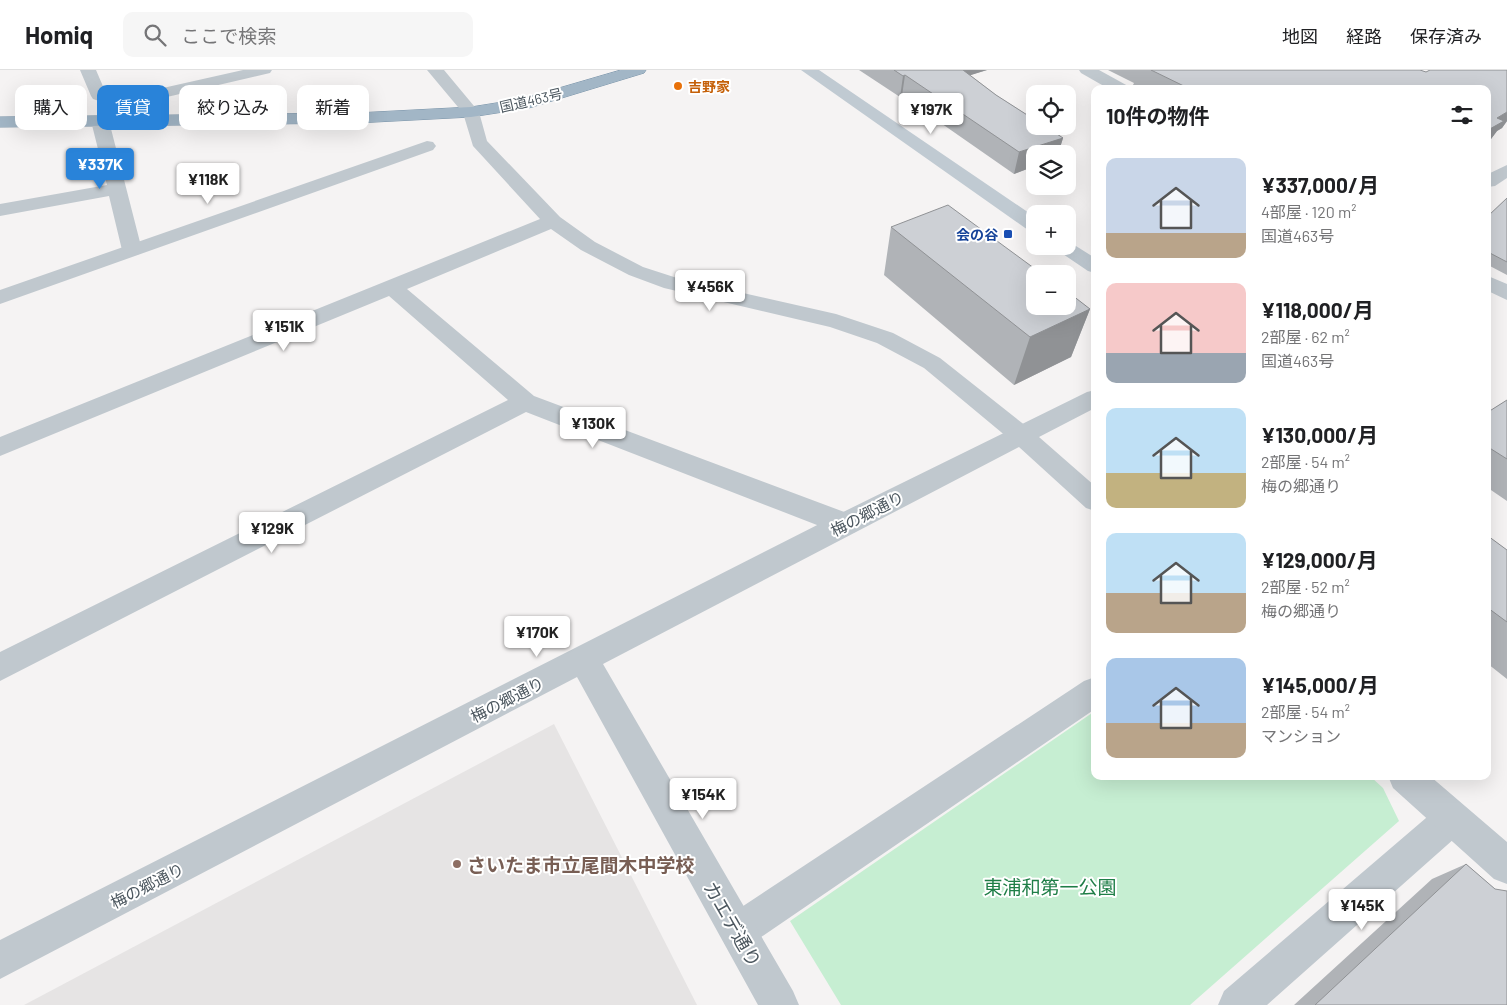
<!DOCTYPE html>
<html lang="ja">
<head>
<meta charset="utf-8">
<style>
  body { margin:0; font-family:Barlow,"Noto Sans JP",sans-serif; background:#f6f6f6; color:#202124; height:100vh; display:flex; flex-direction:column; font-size:19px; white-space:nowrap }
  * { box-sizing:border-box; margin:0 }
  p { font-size:16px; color:#757577 }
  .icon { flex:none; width:28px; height:28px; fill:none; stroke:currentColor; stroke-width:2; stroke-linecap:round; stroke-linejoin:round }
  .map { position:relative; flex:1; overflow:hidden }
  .details { position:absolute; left:1091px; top:15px; width:400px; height:695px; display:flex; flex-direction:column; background:#fff; border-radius:10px; box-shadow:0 5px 20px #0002 }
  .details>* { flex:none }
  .banner { position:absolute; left:15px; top:15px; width:475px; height:45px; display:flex; gap:10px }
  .buttons { position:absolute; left:1026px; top:15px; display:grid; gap:10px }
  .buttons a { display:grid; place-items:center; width:50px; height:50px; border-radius:10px; background:#fff; box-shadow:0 5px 20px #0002; font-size:25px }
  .price { position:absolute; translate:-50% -42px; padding:0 11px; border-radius:5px; background:#fff; color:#222; font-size:16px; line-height:32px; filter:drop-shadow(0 1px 2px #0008) }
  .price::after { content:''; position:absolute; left:50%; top:30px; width:15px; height:11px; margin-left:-8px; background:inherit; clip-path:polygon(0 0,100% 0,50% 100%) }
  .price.current { background:#2983d9; color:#fff }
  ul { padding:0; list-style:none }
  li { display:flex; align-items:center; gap:15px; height:125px; padding:0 15px }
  li span { display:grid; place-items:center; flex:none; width:140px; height:100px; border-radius:10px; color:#555 }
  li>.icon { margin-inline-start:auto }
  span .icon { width:60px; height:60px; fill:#fffc; stroke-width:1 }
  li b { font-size:21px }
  h2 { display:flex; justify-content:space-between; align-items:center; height:60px; padding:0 15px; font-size:21px }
  .tag { padding:0 18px; border-radius:10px; background:#fff; box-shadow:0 5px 20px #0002; font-size:18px; line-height:45px }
  .tag.current { background:#2983d9; color:#fff }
  header { display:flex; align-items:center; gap:30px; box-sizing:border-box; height:70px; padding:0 25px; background:#fff; border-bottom:1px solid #e0e0e0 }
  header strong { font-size:24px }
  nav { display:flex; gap:28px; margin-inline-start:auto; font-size:18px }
  .search { width:350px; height:45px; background:#f6f6f6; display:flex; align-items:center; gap:12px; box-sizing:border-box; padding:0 18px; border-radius:10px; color:#757577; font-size:19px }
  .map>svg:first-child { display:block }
  .education { fill:#e6e4e4 }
  .green { fill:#c6eed2 }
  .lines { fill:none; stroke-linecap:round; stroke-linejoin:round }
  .trunk-casing { stroke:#7a94a9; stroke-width:1 }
  .minor { fill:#c0c8ce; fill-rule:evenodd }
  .tertiary { fill:#c0c8ce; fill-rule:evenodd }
  .secondary { fill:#c0cad2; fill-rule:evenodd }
  .trunk { fill:#a2b6c6; fill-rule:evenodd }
  .wall { fill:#b0b3b7 }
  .shaded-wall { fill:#909295 }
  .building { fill:#cdd0d5; stroke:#909295 }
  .food-dot { fill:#e8710a; stroke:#fff; stroke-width:2 }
  .transit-dot { fill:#1a4fb4; stroke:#fff; stroke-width:2 }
  .education-dot { fill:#8d6e63; stroke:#fff; stroke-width:2 }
  .labels { text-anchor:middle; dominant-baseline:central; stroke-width:4; stroke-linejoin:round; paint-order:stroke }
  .far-food-label { font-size:14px; font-weight:bold; fill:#c56008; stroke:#fff; text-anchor:start }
  .far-street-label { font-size:14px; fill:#4c575f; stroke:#fff }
  .far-transit-label { font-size:14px; font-weight:bold; fill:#164399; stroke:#fff; text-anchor:end }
  .street-label { font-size:16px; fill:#4c575f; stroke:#fff }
  .near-education-label { font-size:19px; font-weight:bold; fill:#785e54; stroke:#fff; text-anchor:start }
  .near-park-label { font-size:19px; fill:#1f7e47; stroke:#fff }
  .near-street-label { font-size:19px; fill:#4c575f; stroke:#fff }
</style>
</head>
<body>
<header>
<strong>Homiq</strong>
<div class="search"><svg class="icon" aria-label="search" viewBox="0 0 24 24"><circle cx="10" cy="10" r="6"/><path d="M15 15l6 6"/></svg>ここで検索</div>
<nav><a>地図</a><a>経路</a><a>保存済み</a></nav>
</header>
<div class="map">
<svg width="1507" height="935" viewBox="0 0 1507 935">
  <rect width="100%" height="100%" fill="#f5f3f3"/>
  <path class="education" d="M554 654 697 935H24Z"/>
  <path class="green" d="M1095 641V706H1370L1383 718 1399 751 1190 935H841L790 851Z"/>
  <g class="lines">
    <defs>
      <path id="trunk" d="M621 0H646L644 3 529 38 471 47 356 53 0 57V47L356 43 471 37 521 29Z"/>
    </defs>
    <use href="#trunk" class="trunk-casing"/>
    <path class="minor" d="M80 0H96L105 21 154 20 243 0H272L270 3 154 30 99 31 93 29 91 26Z
      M427 0H444L479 42 487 71 560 147 595 172 643 197 677 208 836 244 893 263 940 288 1031 360 1034 366 1031 372 1022 375 1013 372 924 298 877 273 830 257 664 218 629 205 581 180 551 159 407 219 534 326 855 446 859 454 855 462 845 465 835 462 526 342 0 611V582L508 330 389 226 0 386V367L540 149 473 76 463 43Z
      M100 46 106 47 109 51 142 180 139 184 132 186 125 184 122 180 109 126 0 146V134L107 115 91 51 94 47Z
      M1095 607V639L751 874 738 880 725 874 719 861 725 848 1084 611Z
      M1452 731 1464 736 1469 748 1464 760 1267 935H1218L1224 921 1440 736Z"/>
    <path class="tertiary" d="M1079 0H1099L1128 16 1130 19H1109L1081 3Z
      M427 71 433 72 436 76 433 80 0 234V220Z
      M1507 95V108L1495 116 1488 117V104Z
      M1488 206 1507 214V230L1488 221Z
      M1095 320V338L1039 367 1095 416V441L1086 438 1019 377 603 594 793 921 799 935H758L577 607 0 909V870L835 446 1087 322Z
      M1388 706H1430L1507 772V814L1494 809 1393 718Z"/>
    <path class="secondary" d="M801 0H819L1035 147V162L1028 160Z
      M1068 171 1095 188V203L1088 201 1057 180 1054 176H1068Z"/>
    <use href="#trunk" class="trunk"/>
  </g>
  <path class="wall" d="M859 0H987L970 5 996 25 1063 68 1058 84H1035V96L1014 104 902 26 900 27Z
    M1108 0H1420L1426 2 1430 0H1507V51L1502 58 1497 61 1488 73V19H1140L1133 15 1134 13Z
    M1507 128V205L1488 195V146Z
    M891 157 1090 239 1071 287 1014 315 884 205Z
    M1507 330V431L1488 418V342Z
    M1488 466 1507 480V609L1488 594Z
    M1466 794 1495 819 1507 935H1294L1432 809Z"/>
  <path class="shaded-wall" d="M951 0H987L949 12Z
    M905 5 902 26 900 27 903 6Z
    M1507 42V51L1502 58 1497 61 1488 73V60L1497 48Z
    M1063 68 1058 84H1035V96L1014 104 1019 82Z
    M1090 239 1071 287 1014 315 1030 267Z"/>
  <path class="building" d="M894 0H963L996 25 1035 50V56H1045L1063 68 1019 82 905 5 903 6Z
    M1151 0H1420L1426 2 1430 0H1507V42L1497 48 1504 51 1488 60V19H1190Z
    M1507 128V192L1488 182V146Z
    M948 135 1042 204H1035V236H1068V222L1090 239 1030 267 891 157Z
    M1507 330V389L1488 377V342Z
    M1488 466 1507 480V552L1488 538Z
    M1466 794 1495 819 1507 821V935H1315Z"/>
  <circle class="food-dot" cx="678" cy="16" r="5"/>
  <rect class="transit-dot" x="1003" y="159" width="10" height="10" rx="2.5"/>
  <circle class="education-dot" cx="457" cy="794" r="5"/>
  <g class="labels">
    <g class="far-food-label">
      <text x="688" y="16">吉野家</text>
    </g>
    <g class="far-street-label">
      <text transform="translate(531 30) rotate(-13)">国道463号</text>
    </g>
    <g class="far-transit-label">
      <text x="998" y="164">会の谷</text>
    </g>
    <g class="street-label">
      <text transform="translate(867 443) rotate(-27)">梅の郷通り</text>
      <text transform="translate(507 629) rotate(-27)">梅の郷通り</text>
      <text transform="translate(147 815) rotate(-27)">梅の郷通り</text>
    </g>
    <g class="near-education-label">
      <text x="467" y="794">さいたま市立尾間木中学校</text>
    </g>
    <g class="near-park-label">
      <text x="1050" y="816">東浦和第一公園</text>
    </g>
    <g class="near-street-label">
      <text transform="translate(733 854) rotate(60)">カエデ通り</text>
    </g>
  </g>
</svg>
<div class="buttons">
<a><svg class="icon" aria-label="locate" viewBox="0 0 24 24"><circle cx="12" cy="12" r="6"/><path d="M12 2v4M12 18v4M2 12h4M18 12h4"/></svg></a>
<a><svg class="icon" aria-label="layers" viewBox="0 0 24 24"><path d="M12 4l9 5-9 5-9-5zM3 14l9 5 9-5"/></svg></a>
<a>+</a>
<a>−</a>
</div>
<b class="price" style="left:931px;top:65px">¥197K</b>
<b class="price current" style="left:100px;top:120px">¥337K</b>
<b class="price" style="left:208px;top:135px">¥118K</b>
<b class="price" style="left:710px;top:242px">¥456K</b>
<b class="price" style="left:284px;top:282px">¥151K</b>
<b class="price" style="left:593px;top:379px">¥130K</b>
<b class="price" style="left:272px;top:484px">¥129K</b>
<b class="price" style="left:537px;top:588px">¥170K</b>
<b class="price" style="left:703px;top:750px">¥154K</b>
<b class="price" style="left:1362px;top:861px">¥145K</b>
<div class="banner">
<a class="tag">購入</a>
<a class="tag current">賃貸</a>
<a class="tag">絞り込み</a>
<a class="tag">新着</a>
</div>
<section class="details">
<h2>10件の物件<svg class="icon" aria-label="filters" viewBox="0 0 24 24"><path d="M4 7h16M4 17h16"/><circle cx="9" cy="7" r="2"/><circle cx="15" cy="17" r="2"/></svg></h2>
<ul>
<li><span style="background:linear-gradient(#c9d6e8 75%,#b9a48a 0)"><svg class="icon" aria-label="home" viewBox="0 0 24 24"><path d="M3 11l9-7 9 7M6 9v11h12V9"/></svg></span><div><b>¥337,000/月</b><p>4部屋 · 120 m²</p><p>国道463号</p></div></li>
<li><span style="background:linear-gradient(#f6c9c9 70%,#9aa5b1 0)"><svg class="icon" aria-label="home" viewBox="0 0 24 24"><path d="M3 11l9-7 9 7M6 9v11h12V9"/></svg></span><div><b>¥118,000/月</b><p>2部屋 · 62 m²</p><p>国道463号</p></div></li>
<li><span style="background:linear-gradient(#bfe0f5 65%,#c2b280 0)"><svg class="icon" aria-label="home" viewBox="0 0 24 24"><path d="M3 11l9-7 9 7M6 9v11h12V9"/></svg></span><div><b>¥130,000/月</b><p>2部屋 · 54 m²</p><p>梅の郷通り</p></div></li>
<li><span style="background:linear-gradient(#bfe0f5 60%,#b9a48a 0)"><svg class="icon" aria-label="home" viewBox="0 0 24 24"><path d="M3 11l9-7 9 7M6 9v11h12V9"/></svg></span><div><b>¥129,000/月</b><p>2部屋 · 52 m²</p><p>梅の郷通り</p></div></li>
<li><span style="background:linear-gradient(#a9c7e8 65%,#b9a48a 0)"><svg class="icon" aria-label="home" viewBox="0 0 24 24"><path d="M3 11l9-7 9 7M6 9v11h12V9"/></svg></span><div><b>¥145,000/月</b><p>2部屋 · 54 m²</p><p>マンション</p></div></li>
</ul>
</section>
</div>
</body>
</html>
